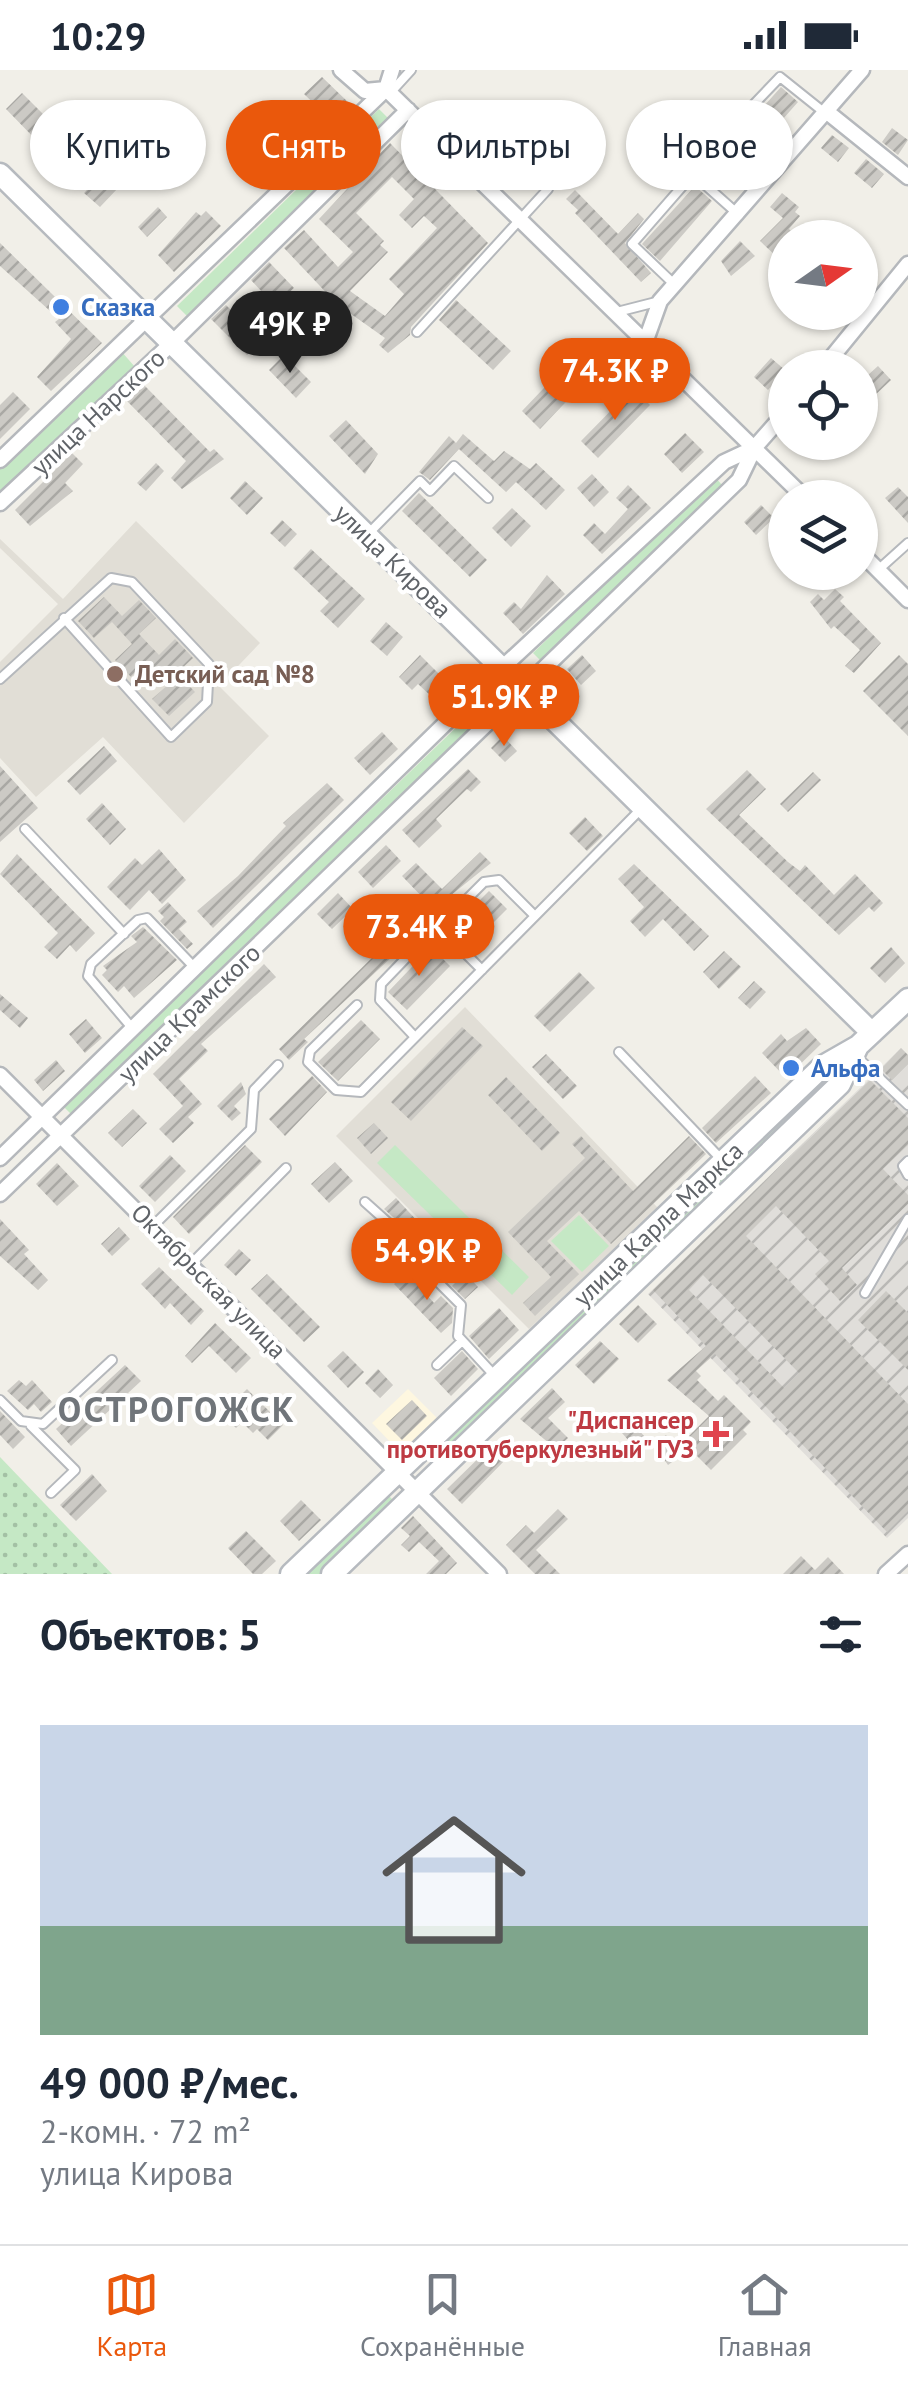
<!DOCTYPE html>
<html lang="ru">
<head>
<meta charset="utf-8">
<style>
  body { margin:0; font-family:"PT Sans",sans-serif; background:#f6f6f7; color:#1f2937; height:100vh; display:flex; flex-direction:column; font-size:38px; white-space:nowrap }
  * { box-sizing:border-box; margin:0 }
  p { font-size:32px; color:#747a83 }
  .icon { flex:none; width:55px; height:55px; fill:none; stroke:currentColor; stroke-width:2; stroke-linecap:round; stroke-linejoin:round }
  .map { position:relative; height:1504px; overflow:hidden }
  .details { display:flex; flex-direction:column; background:#fff; flex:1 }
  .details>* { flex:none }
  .guide { position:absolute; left:30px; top:30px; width:850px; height:90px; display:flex; gap:20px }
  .needle { width:65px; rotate:76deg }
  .controls { position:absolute; left:768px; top:150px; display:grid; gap:20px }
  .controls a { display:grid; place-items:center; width:110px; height:110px; border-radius:50%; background:#fff; box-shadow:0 2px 8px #0004; font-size:50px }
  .price { position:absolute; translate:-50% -85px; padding:0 22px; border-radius:35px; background:#ea580c; color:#fff; font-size:32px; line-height:65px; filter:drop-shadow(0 2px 5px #0008) }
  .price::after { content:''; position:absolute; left:50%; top:60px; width:30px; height:22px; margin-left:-15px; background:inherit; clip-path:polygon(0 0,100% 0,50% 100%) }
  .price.active { background:#222; color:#fff }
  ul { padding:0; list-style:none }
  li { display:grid; align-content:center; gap:20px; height:530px; padding:0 40px }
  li+li { border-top:2px solid #e0e1e3 }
  li span { display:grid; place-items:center; height:310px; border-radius:0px; color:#555 }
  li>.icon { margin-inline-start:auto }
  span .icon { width:180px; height:180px; fill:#fffc; stroke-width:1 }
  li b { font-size:42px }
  h2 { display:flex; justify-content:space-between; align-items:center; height:120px; padding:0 40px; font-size:42px }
  .pill { padding:0 35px; border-radius:45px; background:#fff; box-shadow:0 2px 8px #0004; font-size:35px; line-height:90px }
  .pill.active { background:#ea580c; color:#fff }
  .status { display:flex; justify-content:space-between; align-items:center; height:70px; padding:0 50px; background:#fff; direction:ltr }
  .status svg { height:28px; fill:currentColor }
  .dock { display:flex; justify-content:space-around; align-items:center; height:140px; border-top:2px solid #e0e1e3; background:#fff; font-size:28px; color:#747a83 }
  .dock a { display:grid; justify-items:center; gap:5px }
  .dock .active { color:#ea580c }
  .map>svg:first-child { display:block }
  .commercial { fill:#fef7e0 }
  .industrial { fill:url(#industrial-furrows) }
  .education { fill:#e1ded6 }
  .green { fill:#c5e8c5 }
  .park { fill:url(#park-dots) }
  .building { fill:url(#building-hatch); fill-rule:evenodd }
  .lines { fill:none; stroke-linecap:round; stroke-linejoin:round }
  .lane-casing { stroke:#b5b8bc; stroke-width:12 }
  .street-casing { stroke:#b5b8bc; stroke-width:19 }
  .secondary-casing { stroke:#b6babf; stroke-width:25 }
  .lane { stroke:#fff; stroke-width:8 }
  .street { stroke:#fff; stroke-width:14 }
  .secondary { stroke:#fff; stroke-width:20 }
  .shop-dot { fill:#3f7fe0; stroke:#fff; stroke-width:4 }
  .education-dot { fill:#8d6e63; stroke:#fff; stroke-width:4 }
  .health-dot { fill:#e0444e; stroke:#fff; stroke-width:4 }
  .labels { text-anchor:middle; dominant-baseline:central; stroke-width:8; stroke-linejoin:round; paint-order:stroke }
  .shop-label { font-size:25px; font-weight:bold; fill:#366cbe; stroke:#fff; text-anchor:start }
  .street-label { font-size:25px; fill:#5f6368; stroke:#fff }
  .education-label { font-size:25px; font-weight:bold; fill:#785e54; stroke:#fff; text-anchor:start }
  .health-label { font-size:25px; font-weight:bold; fill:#be3a42; stroke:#fff; text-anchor:end }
  .district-label { font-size:35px; font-weight:bold; letter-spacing:2.5px; fill:#70757a; stroke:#fff }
</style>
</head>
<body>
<div class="status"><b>10:29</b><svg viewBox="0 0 49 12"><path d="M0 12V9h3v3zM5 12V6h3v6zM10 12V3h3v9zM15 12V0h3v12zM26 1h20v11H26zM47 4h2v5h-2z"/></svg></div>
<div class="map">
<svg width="908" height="1504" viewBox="0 0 908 1504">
  <defs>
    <pattern id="industrial-furrows" width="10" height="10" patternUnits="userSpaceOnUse" patternTransform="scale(2.5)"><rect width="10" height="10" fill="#e0deda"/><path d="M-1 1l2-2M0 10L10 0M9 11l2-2" fill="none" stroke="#b9b8b5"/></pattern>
    <pattern id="park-dots" width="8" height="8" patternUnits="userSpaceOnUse" patternTransform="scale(2.5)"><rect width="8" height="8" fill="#c5e8c5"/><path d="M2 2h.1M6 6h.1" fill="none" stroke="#a3c0a4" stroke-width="1.8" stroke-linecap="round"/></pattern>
    <pattern id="building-hatch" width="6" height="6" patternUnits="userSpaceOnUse" patternTransform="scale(2.5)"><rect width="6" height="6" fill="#cccac5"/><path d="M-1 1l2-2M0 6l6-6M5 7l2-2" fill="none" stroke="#a9a8a4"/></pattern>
  </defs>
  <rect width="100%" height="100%" fill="#f1efe8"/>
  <path class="commercial" d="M408 1319 437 1348 408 1376 393 1375 372 1353Z"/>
  <path class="industrial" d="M901 978 908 985V1448L887 1468 648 1224Z"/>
  <path class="education" d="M136 451 260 573 219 616 269 666 184 753 103 667 36 727 0 688V592L58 534 0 478V469L63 529Z
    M465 937 658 1138 529 1259 336 1066Z"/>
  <path class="green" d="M379 39 389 49 188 247 177 236Z
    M121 281 135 297 0 426V399Z
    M715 407 722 415 541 591 533 583Z
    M467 647 477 657 74 1047 63 1036Z
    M802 1025 810 1032 441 1390 431 1379Z
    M395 1075 529 1207 512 1225 377 1093Z
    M579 1145 609 1176 582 1202 551 1171Z
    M385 1422 396 1433 321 1504H299Z"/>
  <path class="park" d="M0 1387 112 1504H0Z"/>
  <path class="building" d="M322 7 349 33 332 51 304 24Z
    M781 17 798 32 745 92 728 76Z
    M22 23 57 58 41 75 6 39Z
    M513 35 559 81 550 91 503 45Z
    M292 56 304 67 262 109 247 93 260 81 264 84Z
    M892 58 908 70 898 85 882 72Z
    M683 64 734 108 726 118 722 120 674 75Z
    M832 65 849 78 838 92 821 78Z
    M390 73 488 173 411 257 410 265 388 283 379 275 385 268 337 234 284 178 304 160 338 197 353 182 319 149ZM392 107 414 129 399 145 412 158 424 146 437 158 389 209 404 224 385 246 350 221 388 182 380 175 384 171 356 143Z
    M866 89 884 104 872 118 854 103Z
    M104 102 119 117 100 137 84 123Z
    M695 116 712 131 660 191 642 174Z
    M575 120 618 164 638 143 644 149 625 173 651 203 641 212 575 143 578 140 566 129Z
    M782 123 799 137 795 142 800 146 789 159 798 168H785V181L778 188 760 171 783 148 770 137Z
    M158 137 167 147 147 167 138 157Z
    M206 141 221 156 174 202 158 185 196 142 201 146Z
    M740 171 755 186 731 206 721 191Z
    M0 173 102 273 51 321 37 307 71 269 55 252 59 249 0 196Z
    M269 192 294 218 275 236 251 210Z
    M456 230 511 281 493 300 439 250Z
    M226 235 261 271 247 285 211 249Z
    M584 276 602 294 540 359 522 341Z
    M284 285 311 312 296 328 269 300Z
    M771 288 785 300 768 320 754 307Z
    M878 296 891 310 872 328 864 319 872 309 868 305Z
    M144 315 210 382 214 379 224 389 182 419 171 408 186 391 127 331Z
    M633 318 650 335 598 388 581 371Z
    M13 322 30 339 0 369V335Z
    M346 350 378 384 365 404 329 366Z
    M685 363 704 382 682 403 664 384Z
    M463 364 494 391 504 381 530 399 536 393 565 420 546 440 516 412 506 422 459 379 430 410 419 402 449 366 456 373Z
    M72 383 83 394 65 413 73 421 30 456 15 440Z
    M156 393 164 401 146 421 137 413Z
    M592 404 609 422 594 437 577 418Z
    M245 411 263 428 247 445 230 428Z
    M628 415 651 438 602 484 583 465 594 453 605 464 628 439 616 428Z
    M898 417 908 427V453L885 428Z
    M419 423 487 490 470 507 402 441Z
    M761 435 774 448 756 465 744 452Z
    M512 438 531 456 511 477 492 458Z
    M282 450 297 464 285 477 270 463Z
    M311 479 365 529 338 558 320 541 329 532 293 498Z
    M547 505 565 524 523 564 503 543 514 532 521 539Z
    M835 519 844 527 840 531 881 573 854 603 845 596 860 580 834 556 831 559 810 532 818 524 824 530Z
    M104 527 122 546 139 530 156 548 139 564 159 585 175 569 193 588 177 603 195 622 169 646 152 629 169 614 148 591 131 607 115 590 132 574 112 552 94 568 78 551Z
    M386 552 403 567 387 586 370 571Z
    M420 585 458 623 444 638 418 614 412 620 399 607Z
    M582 585 596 601 581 615 567 599Z
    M899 585 908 594V666L863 621Z
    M382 662 398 679 370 705 354 688Z
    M503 666 517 681 505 692 491 678Z
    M104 676 117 691 80 725 67 711Z
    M0 696 38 738 0 772Z
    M468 699 481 712 471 722 467 719 436 749 442 756 419 778 402 760Z
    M747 700 766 719 739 745 788 792 800 801 805 795 834 825 855 804 883 833 874 842 869 837 839 865 706 739Z
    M813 702 821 710 788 742 780 734Z
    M327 713 344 730 213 858 197 841 238 806 286 756 283 753Z
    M102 733 126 759 110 775 86 749Z
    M585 747 603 766 587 781 569 763Z
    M386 775 401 791 373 818 358 802Z
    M159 779 186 810 162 834 149 820 130 840 107 817 135 788 142 795Z
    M480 782 491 793 450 826 454 829 304 969 308 972 289 990 279 979 428 833 402 806 416 793 442 819Z
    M17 784 95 863 76 882 70 875 57 889 44 877 58 863 0 804Z
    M634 794 709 866 694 881 663 849 645 867 630 851 644 837 618 809Z
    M489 821 507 839 475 871 457 853Z
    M338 823 353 839 332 859 317 844Z
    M168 832 187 852 179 859 193 874 187 879 160 851 164 847 158 841Z
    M143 857 177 890 134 928 124 916 118 922 102 905 107 900 103 896 137 872 131 866Z
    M431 877 450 896 407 940 388 922Z
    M891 877 905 893 885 913 870 898Z
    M724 881 741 897 719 919 703 902Z
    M264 894 276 907 201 974 208 981 179 1009 202 1034 188 1047 194 1053 173 1073 159 1059 183 1036 153 1004Z
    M579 902 595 918 550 962 534 946Z
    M754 911 766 922 750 939 738 928Z
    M0 924 28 948 20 958 0 940Z
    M86 949 102 968 85 983 69 964Z
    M361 950 380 969 338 1011 318 992Z
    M462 957 483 976 411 1051 391 1032Z
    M806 958 821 974 786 1008 762 983 781 964 787 971Z
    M901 978 908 985V994L892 1010 881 999Z
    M546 984 577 1016 563 1029 532 997Z
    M56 990 65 1001 43 1021 34 1010Z
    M312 1006 327 1022 285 1066 269 1049Z
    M755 1006 771 1023 716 1073 702 1058Z
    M506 1007 560 1063 542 1081 488 1025Z
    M870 1010 908 1048V1075L883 1099 908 1125V1134L842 1198 857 1215 840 1231 815 1204 829 1191 776 1136 746 1166 908 1334V1441L887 1462 715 1284 696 1301 701 1306 697 1310 718 1331 724 1325 751 1352 743 1360 747 1364 711 1400 690 1379 668 1395 653 1374 666 1365 676 1379 709 1346 667 1310 706 1276 653 1220ZM703 1205 799 1303 784 1318 689 1220Z
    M241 1012 246 1024 234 1036 241 1043 232 1051 217 1036Z
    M133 1039 147 1053 122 1077 108 1063Z
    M374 1053 388 1068 371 1084 357 1068Z
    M581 1066 633 1121 689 1066 706 1084 611 1174 579 1141 547 1171 579 1204 535 1246 523 1233 551 1207 508 1162 585 1088 572 1074Z
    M245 1075 262 1092 189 1164 173 1147Z
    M170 1085 186 1101 155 1132 139 1116Z
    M335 1092 353 1111 329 1133 311 1114Z
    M57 1093 79 1116 57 1136 36 1114Z
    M396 1128 478 1217 465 1229 452 1216 456 1212 437 1186 384 1139Z
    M0 1149 29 1180 24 1184 48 1210 38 1220 0 1186Z
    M119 1157 130 1169 112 1186 101 1174Z
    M239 1179 251 1190 236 1206 224 1195Z
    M159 1197 204 1241 191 1255 170 1233 165 1239 141 1214Z
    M406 1202 434 1233 441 1226 453 1238 452 1253 441 1263 394 1214Z
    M267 1204 320 1257 304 1272 251 1219Z
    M886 1221 908 1243V1300L858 1250Z
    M638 1235 657 1254 638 1273 619 1254Z
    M499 1238 519 1260 489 1289 469 1266Z
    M215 1253 251 1288 236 1303 209 1276 192 1293 185 1286Z
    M600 1271 619 1289 594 1314 575 1295Z
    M343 1281 364 1302 348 1318 327 1296Z
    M462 1281 478 1299 451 1326 434 1308Z
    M125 1295 141 1311 71 1376 56 1359Z
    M378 1299 393 1315 380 1328 365 1313Z
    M19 1310 26 1316 32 1310 52 1332 41 1342 34 1334 28 1340 7 1321Z
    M552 1318 565 1332 548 1348 568 1368 556 1379 520 1349Z
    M247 1319 283 1355 268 1370 257 1359 253 1363 242 1352 236 1358 227 1348 233 1343 228 1338Z
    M412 1330 427 1346 402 1370 386 1354Z
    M0 1341 25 1367 13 1379 0 1365Z
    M634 1354 648 1371 637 1380 622 1363Z
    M496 1371 509 1386 462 1434 447 1419Z
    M92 1404 107 1421 76 1451 60 1435Z
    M301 1430 321 1450 299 1471 280 1451Z
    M558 1439 568 1449 536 1480 560 1504H535L506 1475 526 1455 534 1463Z
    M413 1446 457 1493 446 1504H426L439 1491 419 1472 409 1482 401 1475 410 1466 401 1458Z
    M246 1461 276 1491 262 1504H253L228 1478Z
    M801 1486 815 1500 828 1487 844 1504H783Z"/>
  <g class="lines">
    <defs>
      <path id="lane" d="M390 23 411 0
        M451 82 480 52
        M760 120 711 79 780 7 825 43
        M675 215 632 174 693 104 739 145
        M617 242 660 231
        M417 262 548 119
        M370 462 420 411 430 421 454 396 488 428
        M878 500 908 473
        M0 609 111 508 132 512 209 594 207 632 171 667 64 548
        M25 759 124 864
        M448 848 484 812 499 810 535 846
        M357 935 310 981 308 992 336 1020 361 1022 640 740
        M133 959 88 906 91 894 138 850 147 848 195 898
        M415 967 380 930 381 914 431 862 451 869 482 900
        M619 982 720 1088
        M857 987 908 1035
        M908 1091 903 1096 908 1105
        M365 1132 432 1192 436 1210 461 1235 458 1266 494 1305
        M154 1155 251 1059 254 1020 278 995
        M192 1193 286 1098
        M865 1223 908 1149
        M437 1295 462 1271
        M0 1330 21 1351 43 1354 112 1290
        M31 1356 75 1400 51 1423"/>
      <path id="street" d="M341 0 365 21 386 19 805 428
        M826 41 908 107
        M646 270 660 231 862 0
        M823 298 908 194
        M0 390 386 19 392 0
        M0 433 171 274 408 40
        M860 482 908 530
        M0 1005 499 1504
        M0 1088 502 598 724 392 754 378
        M0 1124 739 410 755 377 785 343
        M886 1504 908 1484"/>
      <path id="secondary" d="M0 104 872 963
        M291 1504 823 996 858 976 908 929
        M332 1504 840 1014 858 976"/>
    </defs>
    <use href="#lane" class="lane-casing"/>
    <use href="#street" class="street-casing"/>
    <use href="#secondary" class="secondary-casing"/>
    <use href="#lane" class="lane"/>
    <use href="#street" class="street"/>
    <use href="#secondary" class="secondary"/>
  </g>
  <g class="shop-dot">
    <circle cx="61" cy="237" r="10"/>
    <circle cx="791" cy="998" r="10"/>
  </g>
  <circle class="education-dot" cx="115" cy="604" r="10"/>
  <path class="health-dot" d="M711 1349h10v10h10v10h-10v10h-10v-10h-10v-10h10z"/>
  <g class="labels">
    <g class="shop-label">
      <text x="81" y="237">Сказка</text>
      <text x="811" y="998">Альфа</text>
    </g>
    <g class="street-label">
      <text transform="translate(98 342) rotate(-43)">улица Нарского</text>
      <text transform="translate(393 491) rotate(44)">улица Кирова</text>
      <text transform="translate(189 943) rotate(-44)">улица Крамского</text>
      <text transform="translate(658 1154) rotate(-44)">улица Карла Маркса</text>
      <text transform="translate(209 1211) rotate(45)">Октябрьская улица</text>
    </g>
    <g class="education-label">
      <text x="135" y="604">Детский сад №8</text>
    </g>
    <g class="health-label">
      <text x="694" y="1350">"Диспансер<tspan x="694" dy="29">противотуберкулезный" ГУЗ</tspan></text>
    </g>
    <g class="district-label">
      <text x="177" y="1339">ОСТРОГОЖСК</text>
    </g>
  </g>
</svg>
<div class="controls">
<a><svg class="needle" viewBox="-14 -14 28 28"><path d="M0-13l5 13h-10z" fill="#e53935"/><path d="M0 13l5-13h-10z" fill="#747a83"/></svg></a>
<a><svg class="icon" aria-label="locate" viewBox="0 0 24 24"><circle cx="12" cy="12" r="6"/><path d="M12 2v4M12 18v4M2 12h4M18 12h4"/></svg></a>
<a><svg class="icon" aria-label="layers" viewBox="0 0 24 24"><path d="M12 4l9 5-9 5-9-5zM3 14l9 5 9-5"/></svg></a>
</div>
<b class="price active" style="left:290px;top:306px">49K ₽</b>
<b class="price" style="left:615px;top:353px">74.3K ₽</b>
<b class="price" style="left:504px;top:679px">51.9K ₽</b>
<b class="price" style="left:419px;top:909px">73.4K ₽</b>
<b class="price" style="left:427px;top:1233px">54.9K ₽</b>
<div class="guide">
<a class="pill">Купить</a>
<a class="pill active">Снять</a>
<a class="pill">Фильтры</a>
<a class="pill">Новое</a>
</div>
</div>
<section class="details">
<h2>Объектов: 5<svg class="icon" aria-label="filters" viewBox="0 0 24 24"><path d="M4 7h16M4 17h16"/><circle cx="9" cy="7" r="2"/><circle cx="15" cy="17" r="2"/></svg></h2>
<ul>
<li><span style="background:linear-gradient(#c9d6e8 65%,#7fa58c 0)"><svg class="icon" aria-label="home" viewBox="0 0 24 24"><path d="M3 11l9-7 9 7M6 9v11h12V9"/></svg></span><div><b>49 000 ₽/мес.</b><p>2-комн. · 72 m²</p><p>улица Кирова</p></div></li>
</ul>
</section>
<nav class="dock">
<a class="active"><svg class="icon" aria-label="map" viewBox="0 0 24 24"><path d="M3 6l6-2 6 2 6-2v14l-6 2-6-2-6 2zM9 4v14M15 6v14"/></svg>Карта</a>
<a><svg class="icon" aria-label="saved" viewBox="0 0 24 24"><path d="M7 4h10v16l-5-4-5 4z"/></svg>Сохранённые</a>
<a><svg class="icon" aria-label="home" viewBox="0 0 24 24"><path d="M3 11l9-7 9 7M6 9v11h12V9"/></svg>Главная</a>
</nav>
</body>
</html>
